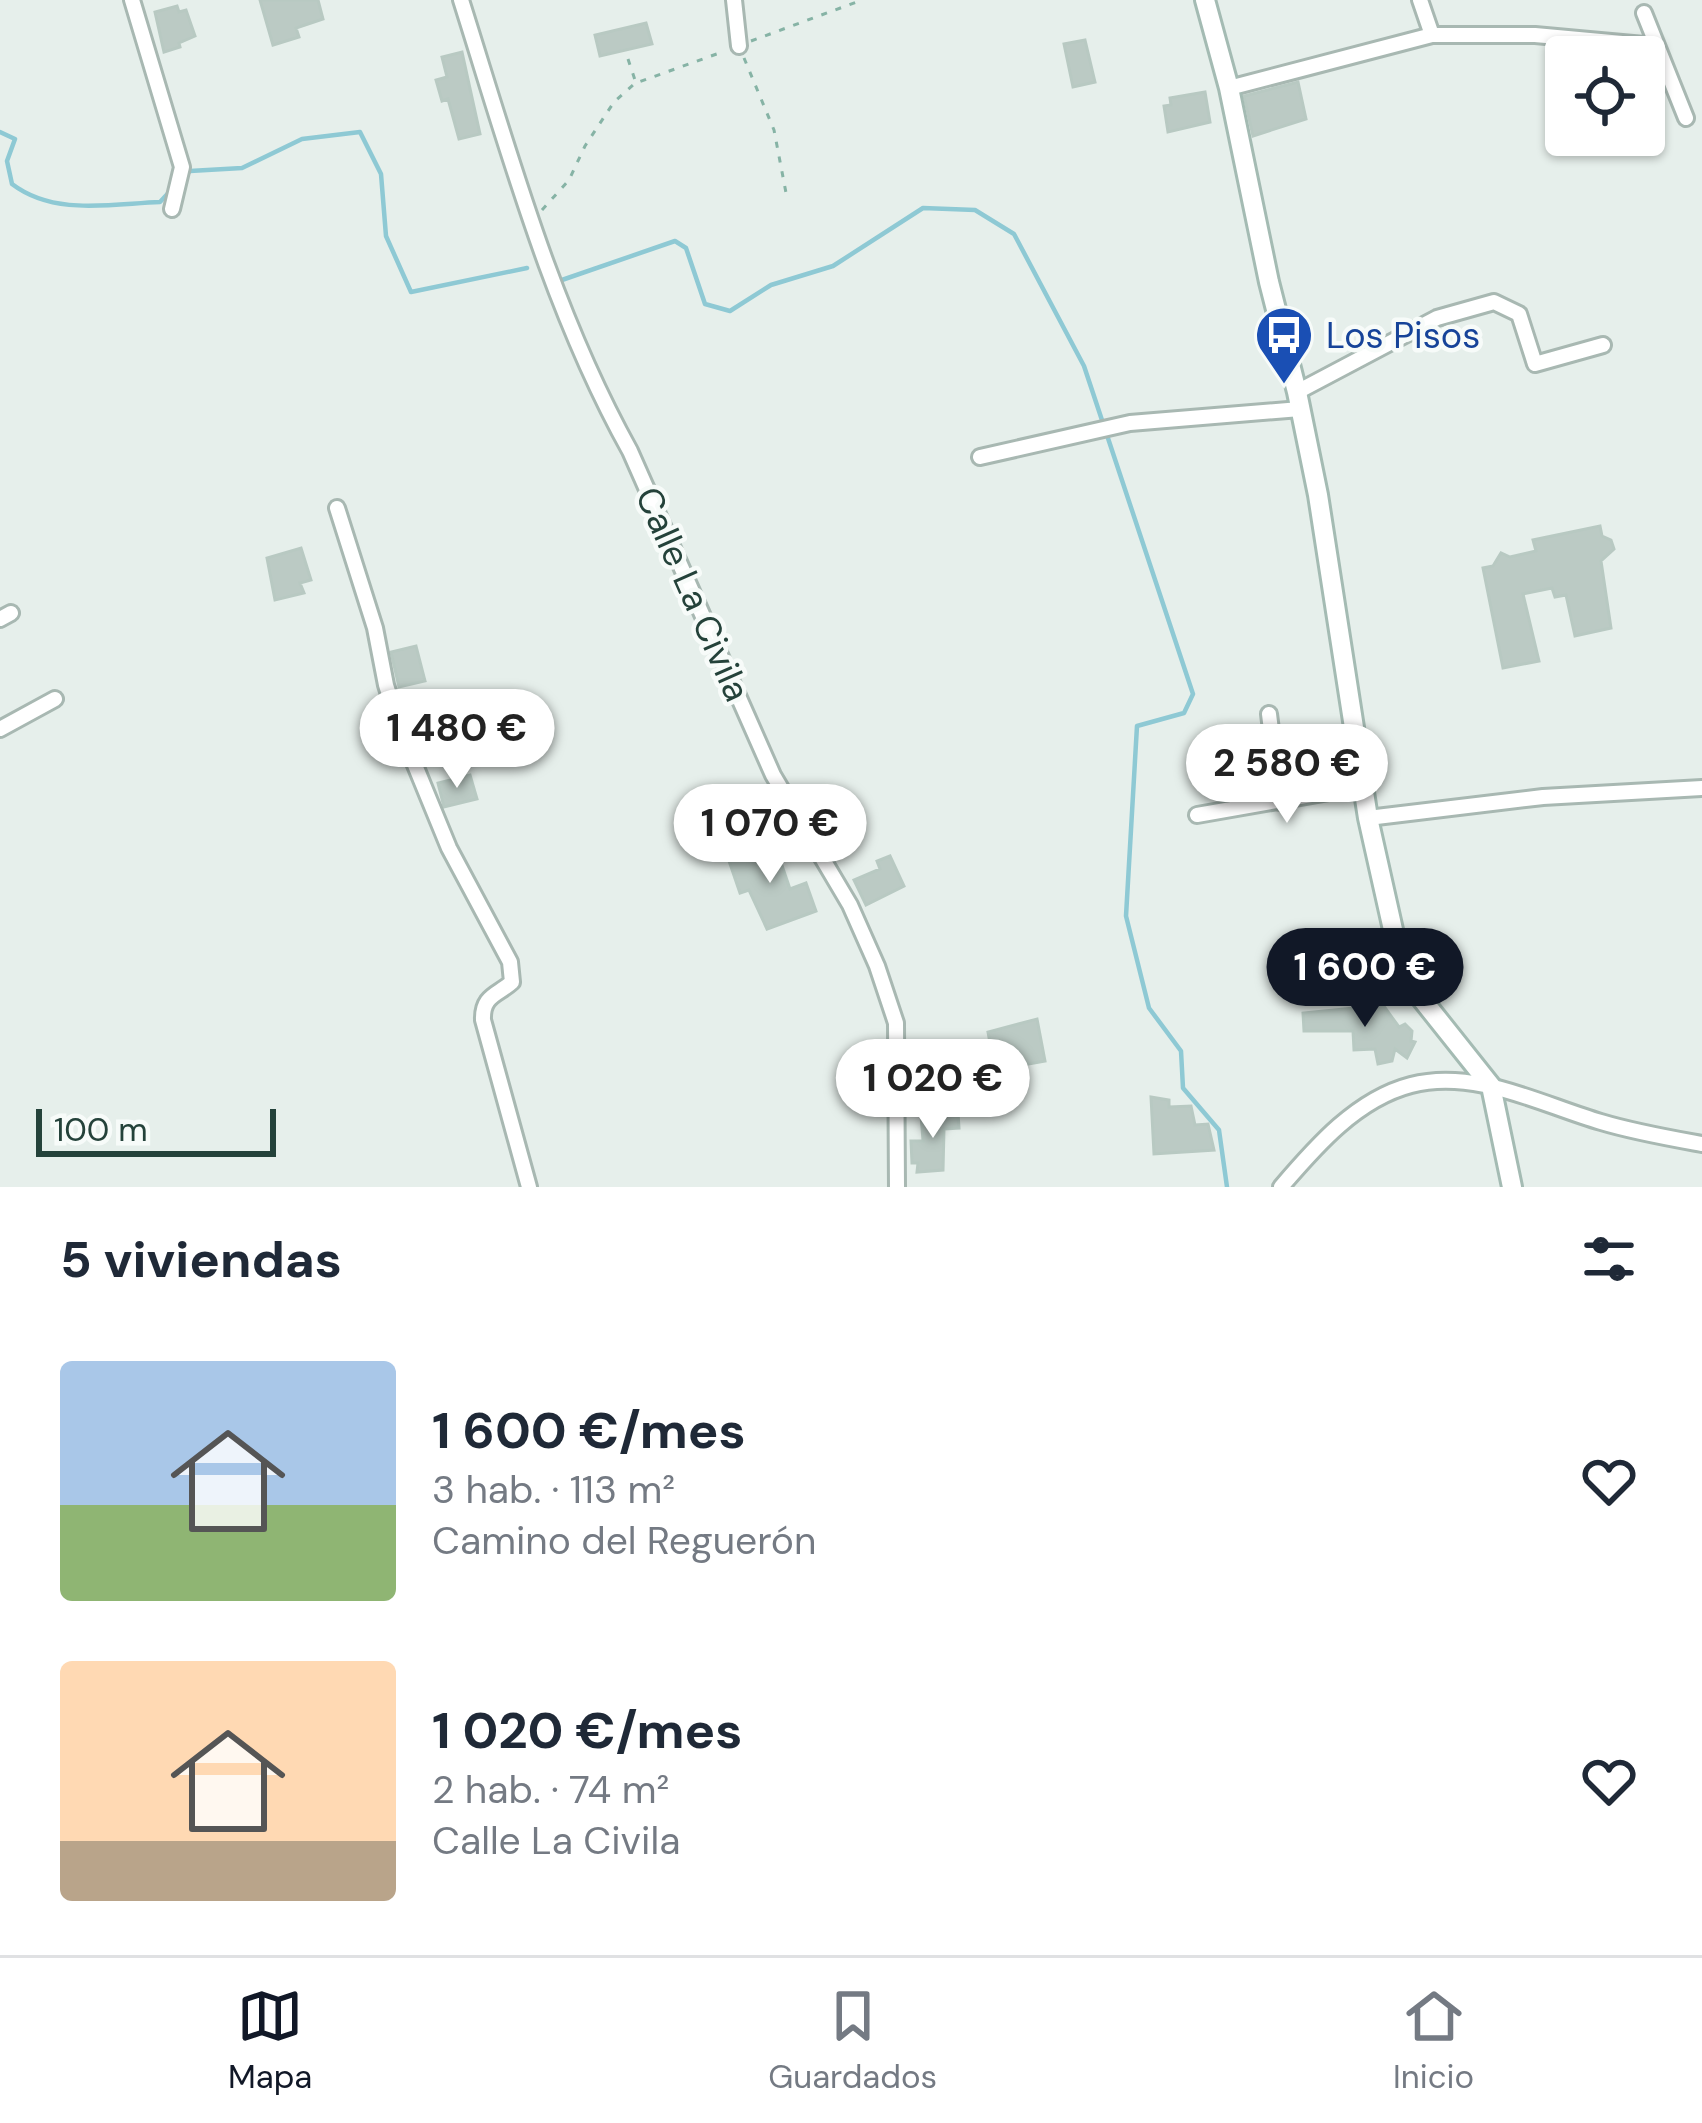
<!DOCTYPE html>
<html lang="es">
<head>
<meta charset="utf-8">
<style>
  body { margin:0; font-family:"DM Sans",sans-serif; background:#f2f2f3; color:#1f2937; height:100vh; display:flex; flex-direction:column; font-size:45px; white-space:nowrap }
  * { box-sizing:border-box; margin:0 }
  p { font-size:39px; color:#747a83 }
  .icon { flex:none; width:66px; height:66px; fill:none; stroke:currentColor; stroke-width:2; stroke-linecap:round; stroke-linejoin:round }
  .map { position:relative; height:1187px; overflow:hidden }
  .panel { display:flex; flex-direction:column; background:#fff; flex:1 }
  .panel>* { flex:none }
  .controls { position:absolute; left:1545px; top:36px; display:grid; gap:24px }
  .controls a { display:grid; place-items:center; width:120px; height:120px; border-radius:12px; background:#fff; box-shadow:0 3px 9px #0004; font-size:60px }
  .scale { position:absolute; left:36px; bottom:30px; width:240px; box-sizing:border-box; padding-left:12px; border:6px solid #24423a; border-top:0; font-size:33px; line-height:42px; white-space:nowrap; color:#24423a; -webkit-text-stroke:9px #f7fbf9; paint-order:stroke }
  .price { position:absolute; translate:-50% -102px; padding:0 27px; border-radius:42px; background:#fff; color:#222; font-size:39px; line-height:78px; filter:drop-shadow(0 3px 6px #0008) }
  .price::after { content:''; position:absolute; left:50%; top:72px; width:36px; height:27px; margin-left:-18px; background:inherit; clip-path:polygon(0 0,100% 0,50% 100%) }
  .price.active { background:#111827; color:#fff }
  ul { padding:0; list-style:none }
  li { display:flex; align-items:center; gap:36px; height:300px; padding:0 60px }
  li span { display:grid; place-items:center; flex:none; width:336px; height:240px; border-radius:12px; color:#555 }
  li>.icon { margin-inline-start:auto }
  span .icon { width:144px; height:144px; fill:#fffc; stroke-width:1 }
  li b { font-size:51px }
  h2 { display:flex; justify-content:space-between; align-items:center; height:144px; padding:0 60px; font-size:51px }
  .menu { display:flex; justify-content:space-around; align-items:center; height:168px; border-top:3px solid #e0e1e3; background:#fff; font-size:33px; color:#747a83 }
  .menu a { display:grid; justify-items:center; gap:6px }
  .menu .active { color:#111827 }
  .map>svg:first-child { display:block }
  .lines { fill:none; stroke-linecap:round; stroke-linejoin:round }
  .stream { stroke:#8ec9d4; stroke-width:4.5 }
  .building { fill:#bbcac4; stroke:#b8c9c2; stroke-width:3 }
  .street-casing { stroke:#a8b8b2; stroke-width:20 }
  .secondary-casing { stroke:#a4bbb3; stroke-width:24 }
  .path { stroke:#86b3a5; stroke-width:3; stroke-dasharray:6 9; stroke-linecap:butt }
  .street { stroke:#fff; stroke-width:14 }
  .secondary { stroke:#fff; stroke-width:18 }
  .labels { text-anchor:middle; dominant-baseline:central; stroke-width:9; stroke-linejoin:round; paint-order:stroke }
  .transit-label { font-size:36px; fill:#164399; stroke:#f7fbf9; text-anchor:start }
  .street-label { font-size:36px; fill:#24423a; stroke:#f7fbf9 }
</style>
</head>
<body>
<div class="map">
<svg width="1702" height="1187" viewBox="0 0 1702 1187">
  <rect width="100%" height="100%" fill="#e6efeb"/>
  <g class="lines">
    <path class="stream" d="M0 132 15 139 7 161 12 184C54 216 110 204 160 202L172 189
      M184 177 190 171 242 168 302 139 360 132 381 174 386 236 411 292 527 268
      M559 281 675 241 686 248 705 304 730 311 771 285 833 266 923 208 975 210 1014 234 1084 366 1193 694 1184 713 1137 726 1126 916 1149 1008 1181 1051 1183 1088 1219 1130 1227 1187"/>
  </g>
  <path class="building" d="M260 0H318L323 19 296 28 299 37 273 45Z
    M177 6 179 12 186 10 195 36 179 43 180 47 164 52 155 12Z
    M646 23 652 44 600 56 595 35Z
    M1085 40 1095 82 1073 87 1064 44Z
    M462 52 480 134 459 139 448 99 442 101 436 80 447 77 442 57Z
    M1298 82 1306 119 1253 136 1244 96Z
    M1205 92 1210 122 1168 132 1164 106 1171 105 1170 98Z
    M1600 526 1602 536 1611 540 1614 549 1601 561 1611 628 1575 636 1566 595 1555 597 1552 588 1523 594 1539 661 1503 668 1483 568 1493 566 1501 553 1510 557 1536 551 1533 540Z
    M301 548 311 580 300 583 304 593 275 600 267 558Z
    M416 646 425 681 399 687 391 652Z
    M502 707 510 744 494 750 481 714Z
    M470 775 477 799 444 807 438 783Z
    M774 842 790 889 806 883 816 911 767 929 749 890 740 893 728 858Z
    M890 856 904 886 866 905 854 880 880 869 877 861Z
    M1383 1005 1399 1027 1405 1024 1412 1031 1411 1041 1415 1042 1407 1058 1395 1049 1392 1061 1378 1064 1375 1049 1354 1050 1353 1031H1304L1303 1013Z
    M1037 1019 1045 1061 1007 1068 1003 1046 991 1048 988 1032Z
    M1151 1097 1169 1100V1107L1191 1106 1195 1125 1208 1124 1214 1150 1154 1154Z
    M958 1112 959 1128 944 1129 943 1170 917 1172 918 1163H912L911 1141H923L921 1115Z"/>
  <g class="lines">
    <defs>
      <path id="street" d="M132 0 182 167 172 209
        M461 0C509 152 552 311 630 451L773 775 850 905 877 966 896 1023 897 1187
        M734 0 739 46
        M1420 0 1432 35
        M1644 13 1686 118
        M1229 88 1432 35H1535L1655 46
        M1297 392 1437 318 1494 302 1519 314 1535 364 1603 345
        M980 457 1130 423 1300 409
        M337 508 375 628 386 685 399 726 449 848 510 962 512 982C498 995 482 995 483 1020L529 1187
        M0 619 11 613
        M1269 714 1280 802
        M0 729 55 699
        M1197 815 1363 786
        M1368 818 1543 797 1702 788
        M1281 1187C1316 1146 1357 1099 1411 1085 1475 1068 1542 1105 1601 1122 1634 1132 1669 1138 1702 1144"/>
      <path id="secondary" d="M1205 0 1229 88 1269 282 1297 392 1318 495 1368 818 1398 952 1409 983 1491 1086 1512 1187"/>
    </defs>
    <use href="#street" class="street-casing"/>
    <use href="#secondary" class="secondary-casing"/>
    <path class="path" d="M751 41 862 0
      M744 58 774 130 787 198
      M628 59 636 83 725 51
      M542 210 569 180 585 146 614 102 634 84"/>
    <use href="#street" class="street"/>
    <use href="#secondary" class="secondary"/>
  </g>
  <defs>
    <symbol id="bus-pin" viewBox="-11 -11 22 30"><path d="M0 17L-7.5 6A9.5 9.5 0 1 1 7.5 6Z" fill="#1a4fb4" stroke="#f7fbf9"/><path d="M-5-6H5V4H4V6H2V4H-2V6H-4V4H-5ZM-3.5-4V0h7V-4ZM-3.5 1.2v1.5H-2V1.2ZM2 1.2v1.5H3.5V1.2Z" fill="#fff"/></symbol>
  </defs>
  <g fill-rule="evenodd">
    <use href="#bus-pin" x="1251" y="302" width="66" height="90"/>
  </g>
  <g class="labels">
    <g class="transit-label">
      <text x="1326" y="335">Los Pisos</text>
    </g>
    <g class="street-label">
      <text transform="translate(693 594) rotate(66)">Calle La Civila</text>
    </g>
  </g>
</svg>
<div class="controls">
<a><svg class="icon" aria-label="locate" viewBox="0 0 24 24"><circle cx="12" cy="12" r="6"/><path d="M12 2v4M12 18v4M2 12h4M18 12h4"/></svg></a>
</div>
<div class="scale">100 m</div>
<b class="price" style="left:457px;top:791px">1 480 €</b>
<b class="price" style="left:1287px;top:826px">2 580 €</b>
<b class="price" style="left:770px;top:886px">1 070 €</b>
<b class="price active" style="left:1365px;top:1030px">1 600 €</b>
<b class="price" style="left:933px;top:1141px">1 020 €</b>
</div>
<section class="panel">
<h2>5 viviendas<svg class="icon" aria-label="filters" viewBox="0 0 24 24"><path d="M4 7h16M4 17h16"/><circle cx="9" cy="7" r="2"/><circle cx="15" cy="17" r="2"/></svg></h2>
<ul>
<li><span style="background:linear-gradient(#a9c7e8 60%,#8fb573 0)"><svg class="icon" aria-label="home" viewBox="0 0 24 24"><path d="M3 11l9-7 9 7M6 9v11h12V9"/></svg></span><div><b>1 600 €/mes</b><p>3 hab. · 113 m²</p><p>Camino del Reguerón</p></div><svg class="icon" aria-label="heart" viewBox="0 0 24 24"><path d="M12 20l-8-8c-3-5 5-10 8-4 3-6 11-1 8 4z"/></svg></li>
<li><span style="background:linear-gradient(#ffd9b3 75%,#b9a48a 0)"><svg class="icon" aria-label="home" viewBox="0 0 24 24"><path d="M3 11l9-7 9 7M6 9v11h12V9"/></svg></span><div><b>1 020 €/mes</b><p>2 hab. · 74 m²</p><p>Calle La Civila</p></div><svg class="icon" aria-label="heart" viewBox="0 0 24 24"><path d="M12 20l-8-8c-3-5 5-10 8-4 3-6 11-1 8 4z"/></svg></li>
</ul>
</section>
<nav class="menu">
<a class="active"><svg class="icon" aria-label="map" viewBox="0 0 24 24"><path d="M3 6l6-2 6 2 6-2v14l-6 2-6-2-6 2zM9 4v14M15 6v14"/></svg>Mapa</a>
<a><svg class="icon" aria-label="saved" viewBox="0 0 24 24"><path d="M7 4h10v16l-5-4-5 4z"/></svg>Guardados</a>
<a><svg class="icon" aria-label="home" viewBox="0 0 24 24"><path d="M3 11l9-7 9 7M6 9v11h12V9"/></svg>Inicio</a>
</nav>
</body>
</html>
